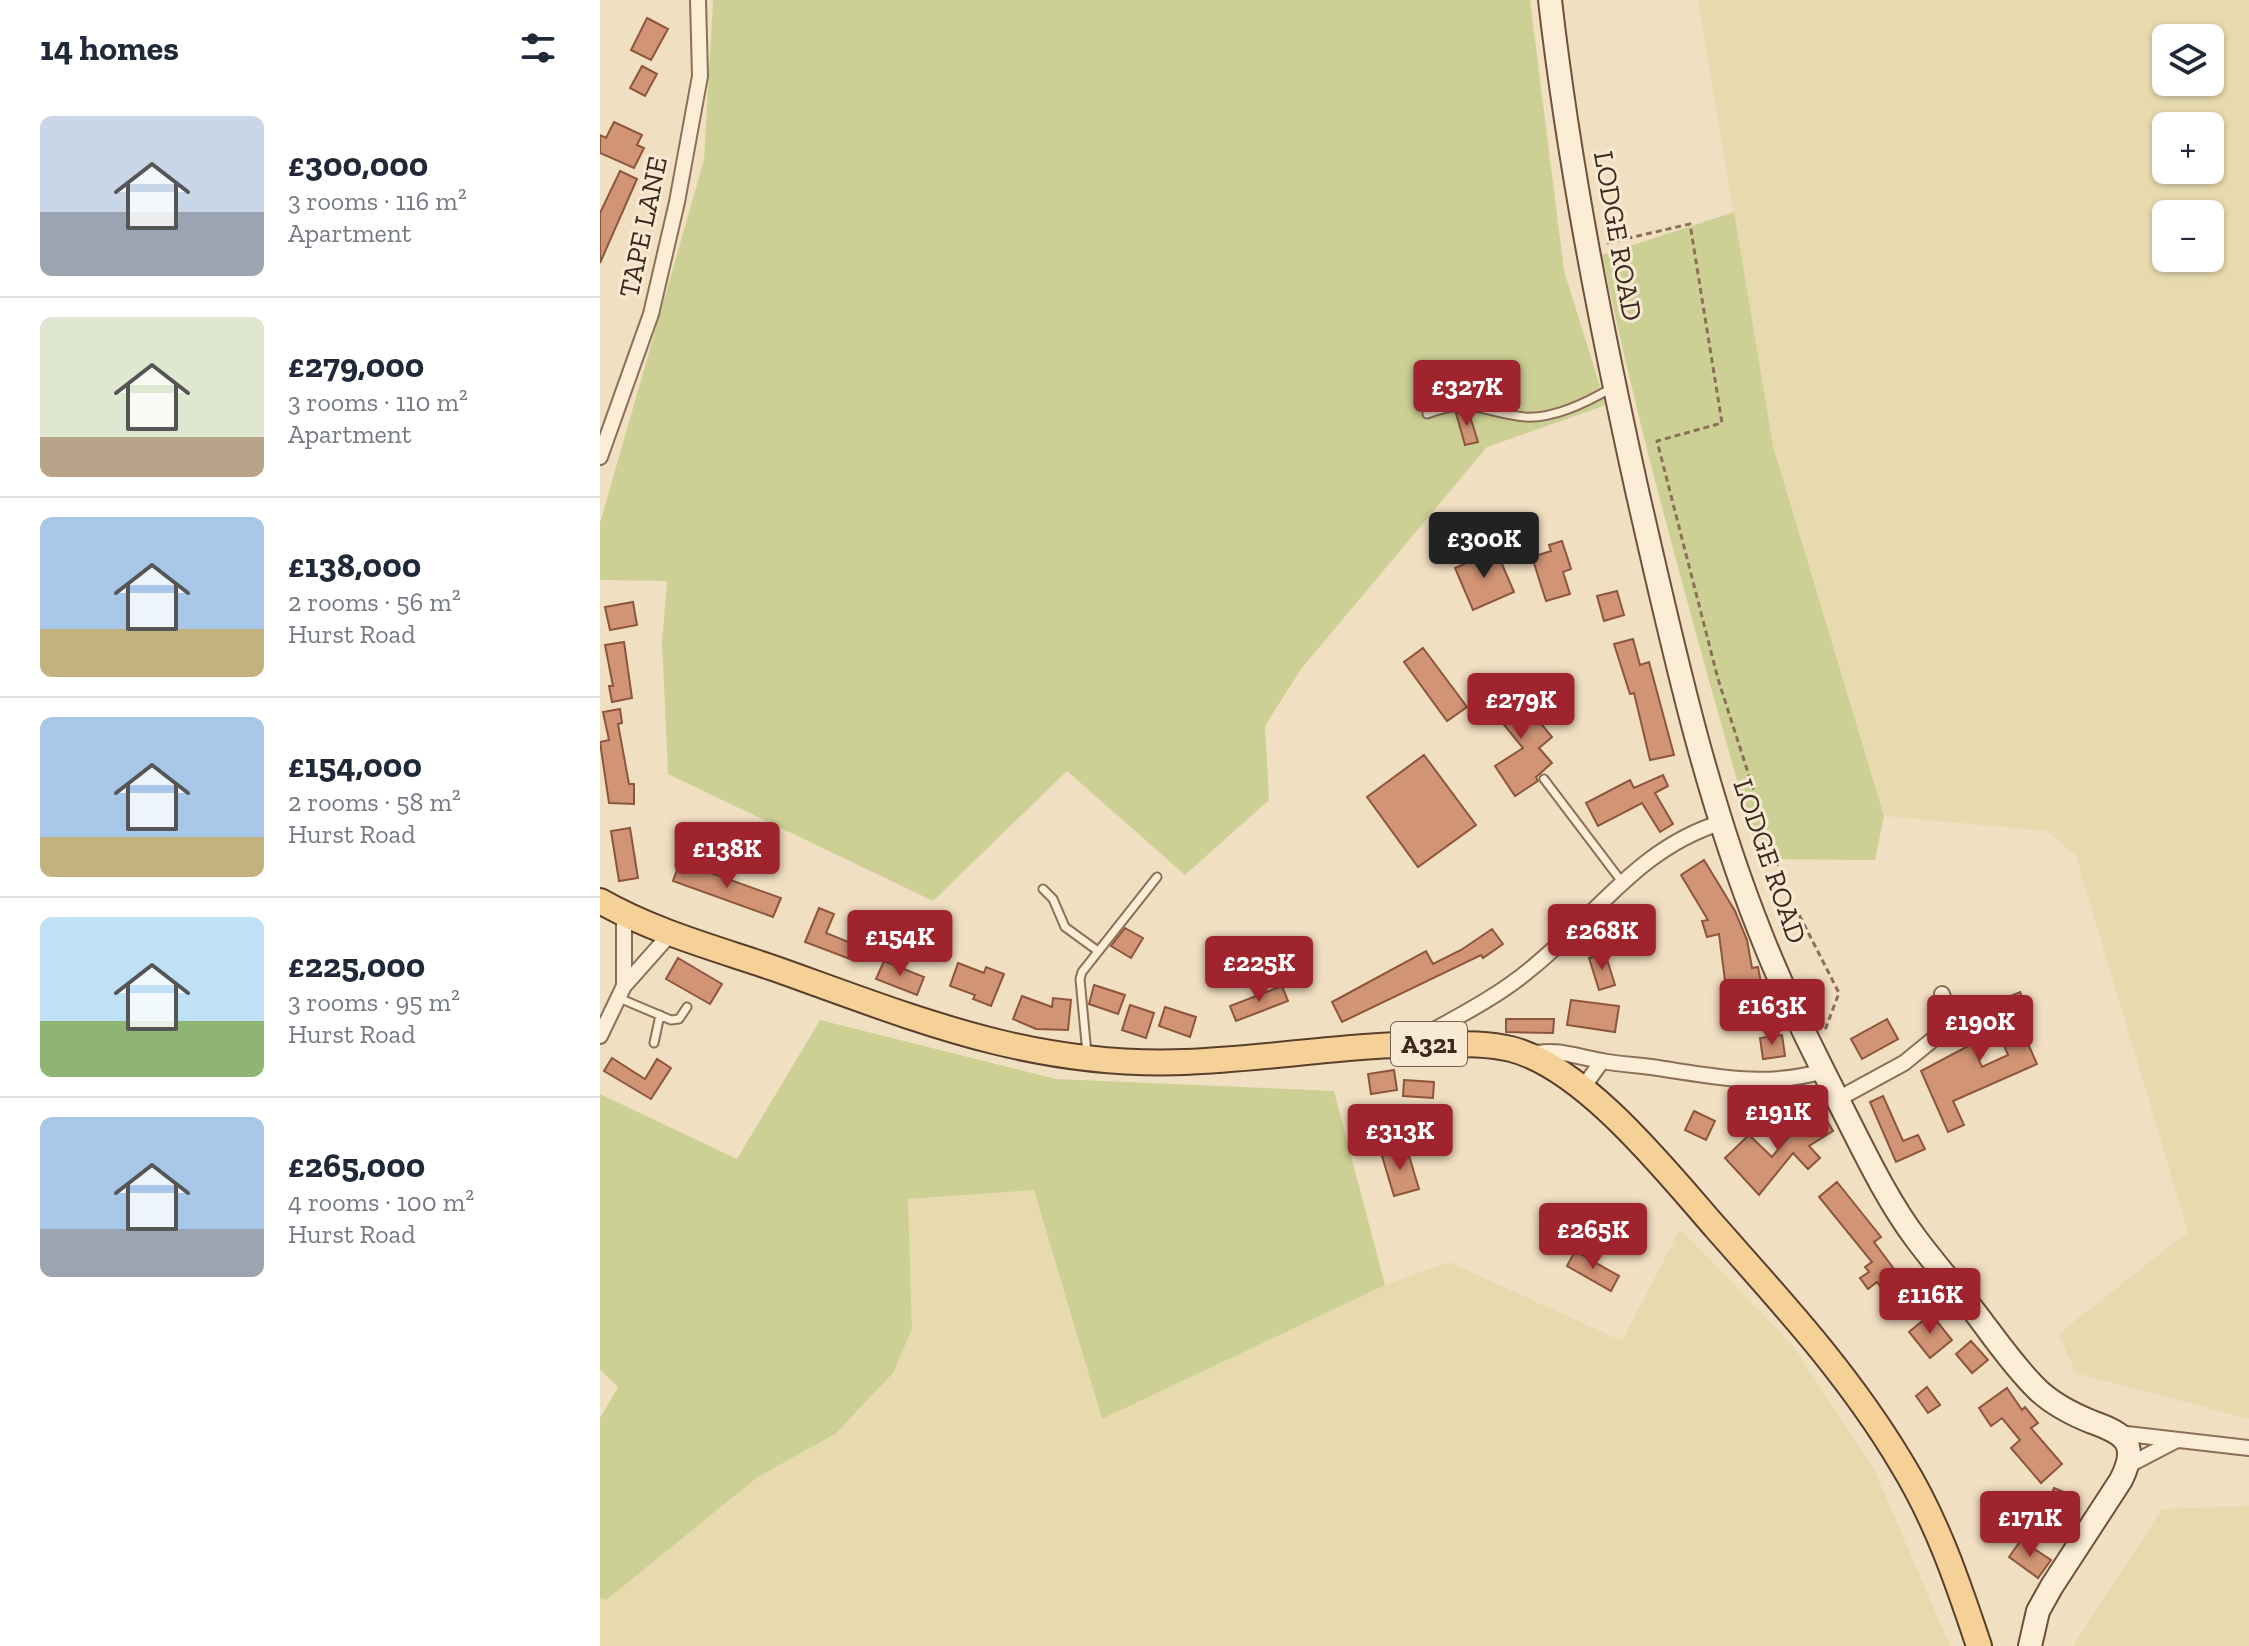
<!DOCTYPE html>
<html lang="en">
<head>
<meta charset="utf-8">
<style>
  body { margin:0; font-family:"Zilla Slab",serif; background:#f6f6f7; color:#1f2937; height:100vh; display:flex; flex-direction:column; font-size:30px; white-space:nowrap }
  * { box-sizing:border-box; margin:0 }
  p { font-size:26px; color:#747a83 }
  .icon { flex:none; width:44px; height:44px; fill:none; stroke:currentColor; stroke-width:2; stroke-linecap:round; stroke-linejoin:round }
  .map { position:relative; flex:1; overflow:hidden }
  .sheet { display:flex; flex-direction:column; background:#fff; width:600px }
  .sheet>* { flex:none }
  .fabs { position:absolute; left:1552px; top:24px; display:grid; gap:16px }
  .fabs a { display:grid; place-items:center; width:72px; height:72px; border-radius:12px; background:#fff; box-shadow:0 2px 6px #0004; font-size:40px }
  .price { position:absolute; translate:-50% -68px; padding:0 18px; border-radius:8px; background:#9f242e; color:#fff; font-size:26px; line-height:52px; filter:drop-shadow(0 2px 4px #0008) }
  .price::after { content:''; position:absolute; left:50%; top:48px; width:24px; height:18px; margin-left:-12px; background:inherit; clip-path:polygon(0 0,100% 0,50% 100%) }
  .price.selected { background:#222; color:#fff }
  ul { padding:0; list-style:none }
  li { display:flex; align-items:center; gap:24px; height:200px; padding:0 40px }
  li+li { border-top:2px solid #e0e1e3 }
  li span { display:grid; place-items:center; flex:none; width:224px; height:160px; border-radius:12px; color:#555 }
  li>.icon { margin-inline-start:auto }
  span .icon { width:96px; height:96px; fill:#fffc; stroke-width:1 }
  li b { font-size:34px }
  h2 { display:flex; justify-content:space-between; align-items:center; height:96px; padding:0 40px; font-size:34px }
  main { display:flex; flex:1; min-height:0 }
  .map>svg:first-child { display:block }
  .farmland { fill:#e7daaf; fill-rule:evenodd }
  .green { fill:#cdd095 }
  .building { fill:#d19475; stroke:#8d563c; stroke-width:2 }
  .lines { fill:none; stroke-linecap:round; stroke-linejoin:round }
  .service-casing { stroke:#8c6f58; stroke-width:11 }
  .pedestrian-casing { stroke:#8c6f58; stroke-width:15 }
  .minor-casing { stroke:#8c6f58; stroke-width:18 }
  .secondary-casing { stroke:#6e503b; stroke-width:26 }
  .primary-casing { stroke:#593e2c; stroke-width:28 }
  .path { stroke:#8c6f58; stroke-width:3; stroke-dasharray:6 4; stroke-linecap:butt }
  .service { stroke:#fbedd6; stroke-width:7 }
  .pedestrian { stroke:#fbedd6; stroke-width:11 }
  .minor { stroke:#fbedd6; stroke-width:14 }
  .secondary { stroke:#fbedd6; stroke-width:22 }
  .primary { stroke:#f6d197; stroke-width:24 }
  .labels { text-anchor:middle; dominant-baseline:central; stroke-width:6; stroke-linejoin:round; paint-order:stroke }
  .shield { fill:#f8ead2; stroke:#746353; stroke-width:2 }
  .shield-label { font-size:26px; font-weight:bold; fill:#3b291d }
  .street-label { font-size:28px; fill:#3b291d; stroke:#f8ead2 }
</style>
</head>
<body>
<main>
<section class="sheet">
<h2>14 homes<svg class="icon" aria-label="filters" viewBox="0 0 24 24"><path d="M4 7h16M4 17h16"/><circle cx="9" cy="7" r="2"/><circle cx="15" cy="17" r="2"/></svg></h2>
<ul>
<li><span style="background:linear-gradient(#c9d6e8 60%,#9aa5b1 0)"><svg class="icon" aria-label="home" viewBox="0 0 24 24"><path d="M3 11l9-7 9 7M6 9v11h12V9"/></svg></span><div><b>£300,000</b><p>3 rooms · 116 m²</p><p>Apartment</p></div></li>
<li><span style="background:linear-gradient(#dfe7d0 75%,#b9a48a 0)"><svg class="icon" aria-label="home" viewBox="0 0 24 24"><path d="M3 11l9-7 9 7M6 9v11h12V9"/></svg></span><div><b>£279,000</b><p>3 rooms · 110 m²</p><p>Apartment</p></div></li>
<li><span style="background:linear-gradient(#a9c7e8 70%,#c2b280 0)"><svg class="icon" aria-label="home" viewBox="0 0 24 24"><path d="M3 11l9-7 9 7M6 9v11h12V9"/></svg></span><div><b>£138,000</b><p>2 rooms · 56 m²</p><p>Hurst Road</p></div></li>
<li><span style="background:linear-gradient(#a9c7e8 75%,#c2b280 0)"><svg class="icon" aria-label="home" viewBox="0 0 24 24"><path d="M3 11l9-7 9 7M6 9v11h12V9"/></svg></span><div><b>£154,000</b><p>2 rooms · 58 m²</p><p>Hurst Road</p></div></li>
<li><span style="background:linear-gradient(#bfe0f5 65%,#8fb573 0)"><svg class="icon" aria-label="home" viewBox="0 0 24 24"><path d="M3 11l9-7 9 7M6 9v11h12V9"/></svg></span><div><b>£225,000</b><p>3 rooms · 95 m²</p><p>Hurst Road</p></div></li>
<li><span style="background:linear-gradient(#a9c7e8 70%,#9aa5b1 0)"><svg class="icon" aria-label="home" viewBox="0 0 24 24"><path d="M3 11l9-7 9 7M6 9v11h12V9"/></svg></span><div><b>£265,000</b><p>4 rooms · 100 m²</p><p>Hurst Road</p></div></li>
</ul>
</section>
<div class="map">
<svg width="1649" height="1646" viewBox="0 0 1649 1646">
  <rect width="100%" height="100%" fill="#f1dfc2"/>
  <path class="farmland" d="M1098 0H1649V1419L1476 1373 1458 1334 1588 1232 1476 856 1447 831 1284 816 1173 446ZM1566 38H1610V82H1566ZM1566 126H1610V170H1566ZM1566 214H1610V258H1566Z
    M434 1190 502 1419 785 1285 849 1262 1022 1341 1080 1229 1194 1347 1273 1467 1350 1646H0V1598L6 1600 158 1477 235 1434 312 1329 308 1199Z
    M1649 1506V1646H1473L1562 1509Z"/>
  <path class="green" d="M113 0H930L964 271 1006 405 887 447 701 669 665 726 669 800 585 875 467 771 333 901 68 774 62 643 67 581 0 580V523L104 160Z
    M1134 212 1173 446 1284 816 1275 860 1159 859C1103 658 1045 460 1002 255Z
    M220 1020 456 1079 734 1091 785 1285 502 1419 434 1190 308 1199 312 1329 293 1373 235 1434 158 1477 6 1600 0 1598V1418L18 1387 0 1370V1094L137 1159Z"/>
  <path class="building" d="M47 18 68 29 51 60 31 50Z
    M42 66 57 74 45 96 30 88Z
    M14 122 42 135 37 145 44 148 34 168 0 153V135L6 138Z
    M20 171 37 179 0 263V213Z
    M856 413H869L878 442 865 445Z
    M962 541 971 569 963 572 970 594 946 601 932 557 951 551 949 545Z
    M896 550 914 592 873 610 855 568Z
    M1017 591 1024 615 1004 621 997 596Z
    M33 602 37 625 10 630 5 607Z
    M1033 639 1040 665 1049 662 1074 755 1050 760 1034 693 1030 694 1014 644Z
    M24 642 32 698 12 702 9 686H13L5 645Z
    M823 648 867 707 847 721 804 662Z
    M910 685 952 737 939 748 952 763 936 777 938 781 915 796 895 766 923 748 887 704Z
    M20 709 22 723 18 724 29 784H34V804L9 803 0 742 9 740 3 712Z
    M824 755 876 825 818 867 767 797Z
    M1063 775 1068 786 1055 793 1073 824 1060 832 1042 803 998 826 986 803 1030 780 1034 788Z
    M30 828 38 878 19 881 11 831Z
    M1104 860 1135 911 1147 940 1152 968 1158 967 1165 1004 1168 1003 1170 1025 1150 1027 1146 992 1127 996 1119 934 1107 937 1102 921 1108 920 1081 875Z
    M80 862 181 898 173 917 73 881Z
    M219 908 234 914 226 933 256 945 250 959 205 942Z
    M525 928 543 938 531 958 511 946Z
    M892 929 903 944 883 958 881 955 742 1022 732 1002 826 951 833 964 861 950Z
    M1005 953 1015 985 999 990 989 958Z
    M78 958 122 984 110 1004 66 979Z
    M284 961 324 977 317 995 276 979Z
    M358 963 384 973 386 967 404 974 391 1006 373 999 375 995 350 986Z
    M494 985 525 995 518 1014 489 1004Z
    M682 986 688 1001 636 1021 630 1006Z
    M1420 992 1429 1014 1417 1019 1437 1064 1353 1101 1364 1125 1348 1132 1321 1071 1372 1044 1382 1067 1408 1055 1387 1006Z
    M422 996 452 1007 453 998 471 1000 468 1030 436 1029 413 1019Z
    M971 1000 1019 1006 1015 1032 967 1025Z
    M530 1005 554 1013 546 1038 522 1030Z
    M565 1007 596 1017 590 1037 559 1026Z
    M906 1019H954L953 1033 906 1032Z
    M1287 1019 1298 1039 1262 1059 1251 1039Z
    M1182 1035 1185 1056 1163 1059 1160 1038Z
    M12 1058 45 1079 57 1059 71 1068 51 1099 4 1071Z
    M794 1070 797 1090 771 1094 768 1074Z
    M804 1080 834 1082 833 1098 803 1096Z
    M1283 1096 1303 1141 1318 1135 1325 1149 1296 1162 1270 1102Z
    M1094 1111 1115 1121 1106 1140 1085 1130Z
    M1222 1112 1233 1131 1209 1146 1220 1158 1208 1169 1193 1153 1159 1195 1125 1158 1149 1135 1172 1157 1194 1130Z
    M807 1149 819 1189 794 1196 782 1156Z
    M1237 1182 1281 1237 1274 1242 1308 1288 1299 1296 1290 1300 1277 1282 1268 1289 1260 1278 1269 1272 1265 1267 1272 1262 1219 1197Z
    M975 1251 1019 1276 1011 1291 967 1266Z
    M1331 1314 1352 1340 1330 1358 1309 1332Z
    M1371 1341 1388 1360 1372 1373 1356 1354Z
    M1327 1387 1340 1405 1328 1413 1316 1396Z
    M1407 1388 1422 1410 1425 1407 1438 1423 1431 1428 1462 1464 1441 1483 1411 1448 1420 1440 1402 1418 1391 1426 1379 1408Z
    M1454 1488 1474 1496 1461 1526 1441 1518Z
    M1421 1540 1451 1560 1438 1578 1409 1557Z"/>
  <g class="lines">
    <defs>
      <path id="service" d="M827 414C874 396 881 413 925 417 955 419 988 402 1013 387
        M944 779 1022 882
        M443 889 453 899 465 927 498 951
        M19 998 71 1020 79 1019 87 1007
        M54 1043 60 1015
        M487 1054 480 979 482 972 557 877"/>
      <path id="pedestrian" d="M1290 1310 1299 1304"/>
      <path id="minor" d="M0 457 51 314 77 202 100 76 98 0
        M24 914V986
        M1342 994 1352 1024
        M0 1036 24 986 72 932
        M819 1043 823 1036C861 1015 900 995 933 967 997 915 1039 847 1123 822
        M929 1055C954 1047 977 1057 1002 1061 1023 1065 1044 1065 1064 1069 1122 1078 1167 1087 1224 1071
        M982 1089 1002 1061
        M1238 1099 1304 1063 1352 1024 1377 1033
        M1518 1433 1649 1448
        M1529 1465 1575 1441"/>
      <path id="secondary" d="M950 0C969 166 1002 332 1038 495 1072 642 1104 792 1160 932 1183 991 1211 1047 1240 1104 1263 1149 1286 1199 1317 1240 1335 1264 1355 1287 1374 1311 1394 1337 1412 1364 1436 1388 1451 1403 1472 1414 1492 1422 1526 1434 1539 1444 1521 1480L1452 1586 1438 1611 1430 1646"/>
      <path id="primary" d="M0 901C54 932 118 949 176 969 316 1019 433 1068 585 1062 668 1059 750 1044 834 1044 859 1044 886 1043 911 1049 985 1068 1066 1171 1116 1228 1184 1305 1249 1375 1302 1464 1337 1521 1358 1583 1379 1646"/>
    </defs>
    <use href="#service" class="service-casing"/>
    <use href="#pedestrian" class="pedestrian-casing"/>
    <use href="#minor" class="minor-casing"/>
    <use href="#secondary" class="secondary-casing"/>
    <use href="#primary" class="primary-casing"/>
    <path class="path" d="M1007 243 1090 224 1122 423 1057 441 1118 679 1184 885 1239 993 1225 1030"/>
    <use href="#service" class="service"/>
    <use href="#pedestrian" class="pedestrian"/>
    <use href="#minor" class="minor"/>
    <use href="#secondary" class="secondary"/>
    <use href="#primary" class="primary"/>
  </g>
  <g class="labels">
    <rect class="shield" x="791" y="1022" width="76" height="44" rx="6"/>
    <g class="shield-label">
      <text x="829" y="1044">A321</text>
    </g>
    <g class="street-label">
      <text transform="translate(43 227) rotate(-78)">TAPE LANE</text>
      <text transform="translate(1018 236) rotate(80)">LODGE ROAD</text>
      <text transform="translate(1170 861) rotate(71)">LODGE ROAD</text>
    </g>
  </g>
</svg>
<div class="fabs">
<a><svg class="icon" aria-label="layers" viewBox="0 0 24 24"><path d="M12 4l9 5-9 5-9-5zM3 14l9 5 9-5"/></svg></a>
<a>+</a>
<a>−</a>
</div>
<b class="price" style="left:867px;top:428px">£327K</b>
<b class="price selected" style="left:884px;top:580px">£300K</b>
<b class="price" style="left:921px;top:741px">£279K</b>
<b class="price" style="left:127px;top:890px">£138K</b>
<b class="price" style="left:1002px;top:972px">£268K</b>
<b class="price" style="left:300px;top:978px">£154K</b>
<b class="price" style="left:659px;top:1004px">£225K</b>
<b class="price" style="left:1172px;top:1047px">£163K</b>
<b class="price" style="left:1380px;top:1063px">£190K</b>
<b class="price" style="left:1178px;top:1153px">£191K</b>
<b class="price" style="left:800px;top:1172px">£313K</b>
<b class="price" style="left:993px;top:1271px">£265K</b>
<b class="price" style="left:1330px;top:1336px">£116K</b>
<b class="price" style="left:1430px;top:1559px">£171K</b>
</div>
</main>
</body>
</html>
